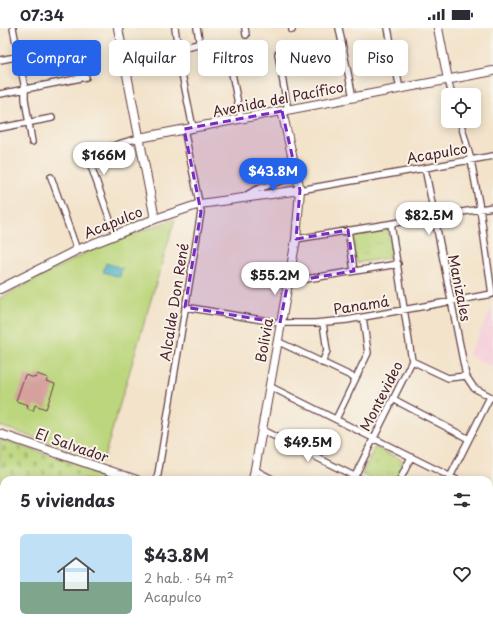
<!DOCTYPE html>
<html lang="es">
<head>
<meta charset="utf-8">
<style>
  body { margin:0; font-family:"Playpen Sans",sans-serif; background:#f7f7f7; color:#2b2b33; height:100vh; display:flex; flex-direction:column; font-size:15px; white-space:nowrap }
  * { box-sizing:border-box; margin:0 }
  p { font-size:13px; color:#7c7c81 }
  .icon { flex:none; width:22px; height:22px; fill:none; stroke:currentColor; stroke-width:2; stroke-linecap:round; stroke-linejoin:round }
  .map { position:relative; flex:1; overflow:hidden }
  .drawer { position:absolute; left:0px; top:448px; width:493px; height:156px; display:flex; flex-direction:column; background:#fff; border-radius:12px 12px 0 0; box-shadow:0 2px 10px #0003 }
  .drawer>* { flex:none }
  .guide { position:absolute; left:12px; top:12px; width:469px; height:36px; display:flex; gap:8px }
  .tools { position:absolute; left:441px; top:60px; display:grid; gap:8px }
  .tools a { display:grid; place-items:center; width:40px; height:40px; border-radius:6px; background:#fff; box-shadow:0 2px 10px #0003; font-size:20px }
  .price { position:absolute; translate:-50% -34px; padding:0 9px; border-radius:14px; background:#fff; color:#222; font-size:13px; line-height:26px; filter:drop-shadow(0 1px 2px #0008) }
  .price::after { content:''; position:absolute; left:50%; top:24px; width:12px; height:9px; margin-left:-6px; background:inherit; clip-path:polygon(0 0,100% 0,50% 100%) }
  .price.active { background:#2563eb; color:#fff }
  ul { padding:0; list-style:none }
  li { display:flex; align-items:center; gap:12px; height:100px; padding:0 20px }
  li span { display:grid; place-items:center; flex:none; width:112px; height:80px; border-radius:6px; color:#555 }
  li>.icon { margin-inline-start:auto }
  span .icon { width:48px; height:48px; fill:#fffc; stroke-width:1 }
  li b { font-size:17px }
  h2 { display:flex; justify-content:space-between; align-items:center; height:48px; padding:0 20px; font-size:17px }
  .chip { padding:0 14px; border-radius:6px; background:#fff; box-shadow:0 2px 10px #0003; font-size:14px; line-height:36px }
  .chip.active { background:#2563eb; color:#fff }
  .status { display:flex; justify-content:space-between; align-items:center; height:28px; padding:0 20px; background:#fff; direction:ltr }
  .status svg { height:11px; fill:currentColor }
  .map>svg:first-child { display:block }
  .built { fill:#f5cfdb }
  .grass { fill:url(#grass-dots); stroke:#827a53 }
  .cemetery { fill:url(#cemetery-stones); stroke:#827a53 }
  .park { fill:url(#park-tufts); stroke:#827a53 }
  .garden { fill:#bbd67b; stroke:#827a53 }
  .water { fill:#46b0c5; stroke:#486878 }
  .building { fill:#d6a19d }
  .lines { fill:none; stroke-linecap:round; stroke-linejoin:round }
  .street-casing { stroke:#633c43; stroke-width:8 }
  .secondary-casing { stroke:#633c43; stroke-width:10 }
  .street { stroke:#fff; stroke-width:5.5 }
  .secondary { stroke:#fff; stroke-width:8 }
  .marked { fill:#7b2cbf; fill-opacity:0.2; stroke:#7b2cbf; stroke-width:3; stroke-dasharray:8 5; stroke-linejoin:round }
  .labels { text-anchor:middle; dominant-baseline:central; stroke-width:4; stroke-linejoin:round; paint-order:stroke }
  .street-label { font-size:14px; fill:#4a1f2b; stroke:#f7f3e8 }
</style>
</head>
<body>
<div class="status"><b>07:34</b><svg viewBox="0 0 49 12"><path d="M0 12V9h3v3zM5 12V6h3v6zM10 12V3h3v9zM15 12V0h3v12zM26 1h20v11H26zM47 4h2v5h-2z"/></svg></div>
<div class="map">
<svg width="493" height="604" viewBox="0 0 493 604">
  <defs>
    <pattern id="grass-dots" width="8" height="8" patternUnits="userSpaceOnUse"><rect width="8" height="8" fill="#bbd67b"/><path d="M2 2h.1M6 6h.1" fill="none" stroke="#a2b76a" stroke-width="1.8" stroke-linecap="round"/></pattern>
    <pattern id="cemetery-stones" width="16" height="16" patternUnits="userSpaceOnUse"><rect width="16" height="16" fill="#bbd67b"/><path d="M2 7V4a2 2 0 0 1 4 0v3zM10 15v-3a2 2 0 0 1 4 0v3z" fill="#a2b76a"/></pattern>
    <pattern id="park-tufts" width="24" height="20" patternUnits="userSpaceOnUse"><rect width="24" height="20" fill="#bbd67b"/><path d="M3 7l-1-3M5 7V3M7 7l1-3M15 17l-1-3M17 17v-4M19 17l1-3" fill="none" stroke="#a2b76a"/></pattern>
  </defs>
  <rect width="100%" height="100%" fill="#f7f3e8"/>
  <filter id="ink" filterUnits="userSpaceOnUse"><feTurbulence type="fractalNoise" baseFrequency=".025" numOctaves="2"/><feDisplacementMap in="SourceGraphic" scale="8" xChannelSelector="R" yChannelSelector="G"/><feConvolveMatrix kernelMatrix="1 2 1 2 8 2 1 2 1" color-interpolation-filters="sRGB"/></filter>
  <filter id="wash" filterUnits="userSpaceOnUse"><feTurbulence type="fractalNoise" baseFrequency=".012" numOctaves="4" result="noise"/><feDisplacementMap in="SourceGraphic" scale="16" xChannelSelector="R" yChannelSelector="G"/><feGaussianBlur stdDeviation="0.9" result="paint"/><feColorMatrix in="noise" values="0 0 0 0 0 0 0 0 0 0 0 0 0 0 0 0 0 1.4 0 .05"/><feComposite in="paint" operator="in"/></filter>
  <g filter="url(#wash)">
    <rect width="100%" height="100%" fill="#f3e3cb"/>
    <path class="built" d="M492 280H493V339L468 327Z
      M491 473 493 474V561L489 559V477Z
      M386 600H455L463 604H384Z"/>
    <path class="grass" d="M489 559 493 561V604H488L480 600H489Z"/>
    <path class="cemetery" d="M0 411 125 452H4V600H126V604H0Z"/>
    <path class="park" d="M387 198 393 229 356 235 352 203Z
      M375 419 404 433 395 452H374L362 446Z"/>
    <path class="garden" d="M175 191 103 433 0 398V270L97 219Z"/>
    <path class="water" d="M106 235 122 240 120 249 103 244Z"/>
    <g id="blocks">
      <path class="building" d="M37 346 48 350 46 353 55 356 46 381 35 377 33 383 27 380 28 377 16 373 25 347 35 350Z
        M429 600H441L439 603 441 604H427Z"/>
    </g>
  </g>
  <g filter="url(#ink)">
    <use href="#blocks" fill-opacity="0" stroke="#633c43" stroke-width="1"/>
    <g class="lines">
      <defs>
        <path id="street" d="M13 0 25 61V71L32 114
          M175 0 178 21 198 16 199 11 197 0
          M245 0 246 7
          M292 0V2
          M339 0 353 70
          M388 0 400 61
          M278 26 288 82
          M0 32 73 18
          M230 35 241 91
          M181 41 193 100
          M448 52 452 67
          M0 66 86 49
          M460 93 471 132 480 181 492 266
          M0 100 52 90
          M425 140 466 348 474 360 493 370
          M51 149 77 222
          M300 162 493 128
          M245 168 255 162 298 147
          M348 202 354 243
          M115 206 91 138C93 120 124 115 139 110
          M296 211 493 179
          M288 254 398 236
          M185 279 280 295H315L347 292 492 266
          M277 313 355 350
          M412 333 448 350 466 348
          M322 335 327 323 323 295
          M269 358 457 452
          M393 371 469 411
          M336 391 368 325 363 289
          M262 402 362 452
          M255 442 274 452
          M449 451 490 369
          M157 452 201 184 184 101
          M353 452 412 333 391 196
          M400 452 411 429
          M489 470 493 462
          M132 604V600
          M283 604 285 600
          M330 604 332 600
          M380 604 382 600"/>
        <path id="secondary" d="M118 0 155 191
          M438 0 448 52
          M139 110 493 43
          M0 261 77 222 155 191 200 176 300 162
          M0 406 137 452
          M253 452 296 211 300 162 282 83
          M231 600V604
          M466 600 474 604"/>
      </defs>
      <use href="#street" class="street-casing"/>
      <use href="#secondary" class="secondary-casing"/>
      <use href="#street" class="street"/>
      <use href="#secondary" class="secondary"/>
    </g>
  </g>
  <path class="marked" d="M282 83 300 162 296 211 348 202 354 243 288 254 280 295 185 279 201 184 184 101Z"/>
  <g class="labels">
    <g class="street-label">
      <text transform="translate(278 71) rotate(-11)">Avenida del Pacífico</text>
      <text transform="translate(437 125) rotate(-10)">Acapulco</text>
      <text transform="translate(113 194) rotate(-22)">Acapulco</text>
      <text transform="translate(460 260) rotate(79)">Manizales</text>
      <text transform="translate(174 274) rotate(-81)">Alcalde Don René</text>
      <text transform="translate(361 277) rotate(-9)">Panamá</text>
      <text transform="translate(264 312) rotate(-80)">Bolivia</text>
      <text transform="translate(381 368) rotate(-63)">Montevideo</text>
      <text transform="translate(72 417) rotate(19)">El Salvador</text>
    </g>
  </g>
</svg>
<div class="tools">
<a><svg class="icon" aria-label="locate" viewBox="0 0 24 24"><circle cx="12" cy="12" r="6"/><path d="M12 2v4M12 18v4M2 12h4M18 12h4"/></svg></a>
</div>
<b class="price" style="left:104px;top:148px">$166M</b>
<b class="price active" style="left:273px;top:164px">$43.8M</b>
<b class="price" style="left:429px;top:208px">$82.5M</b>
<b class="price" style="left:275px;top:268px">$55.2M</b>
<b class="price" style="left:308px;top:435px">$49.5M</b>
<div class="guide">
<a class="chip active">Comprar</a>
<a class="chip">Alquilar</a>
<a class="chip">Filtros</a>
<a class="chip">Nuevo</a>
<a class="chip">Piso</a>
</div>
<section class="drawer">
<h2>5 viviendas<svg class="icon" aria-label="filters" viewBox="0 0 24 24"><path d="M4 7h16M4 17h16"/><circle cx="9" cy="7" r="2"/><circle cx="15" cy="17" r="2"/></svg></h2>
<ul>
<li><span style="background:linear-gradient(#bfe0f5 60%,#7fa58c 0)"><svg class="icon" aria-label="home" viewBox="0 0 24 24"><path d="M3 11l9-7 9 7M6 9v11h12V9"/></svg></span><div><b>$43.8M</b><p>2 hab. · 54 m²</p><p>Acapulco</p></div><svg class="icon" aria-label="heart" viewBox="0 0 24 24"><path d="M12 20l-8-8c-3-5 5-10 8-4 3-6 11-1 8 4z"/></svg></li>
</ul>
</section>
</div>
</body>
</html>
